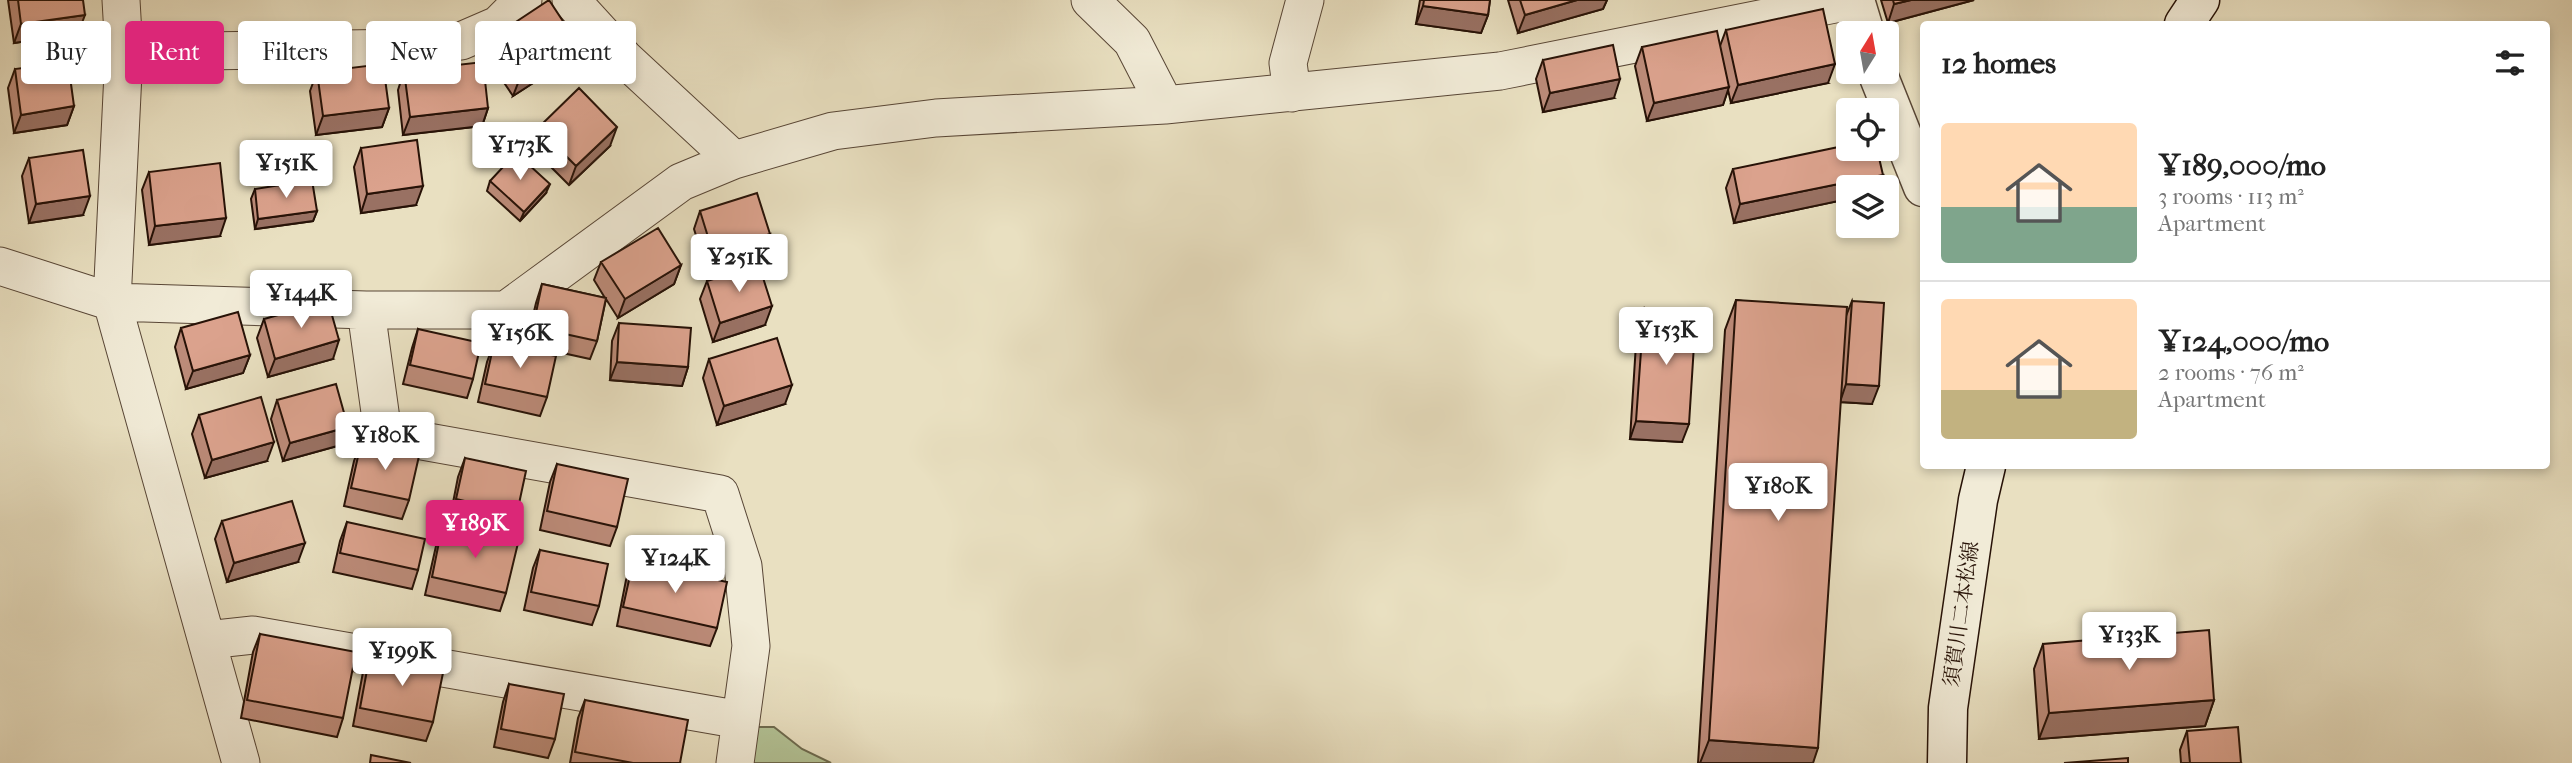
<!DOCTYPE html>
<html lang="en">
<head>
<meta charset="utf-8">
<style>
  body { margin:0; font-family:"IM FELL French Canon","Noto Serif JP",serif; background:#f2f2f2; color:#222; height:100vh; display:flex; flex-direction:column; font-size:26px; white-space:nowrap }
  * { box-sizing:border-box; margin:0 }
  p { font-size:23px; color:#767676 }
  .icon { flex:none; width:38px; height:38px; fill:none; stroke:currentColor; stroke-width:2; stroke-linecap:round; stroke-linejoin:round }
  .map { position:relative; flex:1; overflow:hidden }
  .drawer { position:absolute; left:1920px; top:21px; width:630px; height:448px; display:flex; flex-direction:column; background:#fff; border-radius:7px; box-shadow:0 4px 10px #0003 }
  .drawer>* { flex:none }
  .hud { position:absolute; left:21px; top:21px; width:665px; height:63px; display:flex; gap:14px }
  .needle { width:46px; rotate:11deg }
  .fabs { position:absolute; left:1836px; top:21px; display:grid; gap:14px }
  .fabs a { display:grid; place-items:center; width:63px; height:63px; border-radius:7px; background:#fff; box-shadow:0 4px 10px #0003; font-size:35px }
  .price { position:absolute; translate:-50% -60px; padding:0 16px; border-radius:7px; background:#fff; color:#222; font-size:23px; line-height:46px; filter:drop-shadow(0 2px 4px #0008) }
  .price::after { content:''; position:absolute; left:50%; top:42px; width:21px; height:16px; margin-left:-10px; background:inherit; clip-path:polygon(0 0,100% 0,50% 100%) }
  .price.on { background:#db2777; color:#fff }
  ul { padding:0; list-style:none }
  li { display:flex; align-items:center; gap:21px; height:175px; padding:0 21px }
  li+li { border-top:2px solid #e0e0e0 }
  li span { display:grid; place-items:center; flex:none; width:196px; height:140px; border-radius:7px; color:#555 }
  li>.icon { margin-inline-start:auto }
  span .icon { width:84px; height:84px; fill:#fffc; stroke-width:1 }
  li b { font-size:30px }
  h2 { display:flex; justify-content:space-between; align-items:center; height:84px; padding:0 21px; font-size:30px }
  .chip { padding:0 24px; border-radius:7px; background:#fff; box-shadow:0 4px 10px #0003; font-size:24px; line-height:63px }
  .chip.on { background:#db2777; color:#fff }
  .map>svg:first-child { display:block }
  .green { fill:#b3c396; stroke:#6d6a4e; stroke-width:2 }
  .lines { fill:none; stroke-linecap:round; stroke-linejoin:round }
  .minor-casing { stroke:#584636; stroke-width:39 }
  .tertiary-casing { stroke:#584636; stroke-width:41 }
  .secondary-casing { stroke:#271207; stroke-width:41 }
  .minor { stroke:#f1ebd7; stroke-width:37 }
  .tertiary { stroke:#f1ebd7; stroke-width:38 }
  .secondary { stroke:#f1ebd7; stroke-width:38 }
  .wall { fill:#bc8b79; stroke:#271207; stroke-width:2 }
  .shaded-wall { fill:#997163; stroke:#271207; stroke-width:2 }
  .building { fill:#dba28d; stroke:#271207; stroke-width:2 }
  .labels { text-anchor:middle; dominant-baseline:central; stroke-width:5; stroke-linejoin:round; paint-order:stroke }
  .street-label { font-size:21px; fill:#271207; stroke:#f1ebd7 }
</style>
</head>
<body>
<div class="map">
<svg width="2572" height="763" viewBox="0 0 2572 763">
  <rect width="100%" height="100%" fill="#e9e0c1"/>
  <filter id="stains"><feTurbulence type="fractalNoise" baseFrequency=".00286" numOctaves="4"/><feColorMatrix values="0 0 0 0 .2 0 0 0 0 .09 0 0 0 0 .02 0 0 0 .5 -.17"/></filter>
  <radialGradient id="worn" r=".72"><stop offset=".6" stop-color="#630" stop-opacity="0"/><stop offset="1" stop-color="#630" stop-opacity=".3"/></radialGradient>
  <path class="green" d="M754 727H774L802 749 831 763H748Z"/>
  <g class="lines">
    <defs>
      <path id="minor" d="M121 0 124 52 112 302 241 763
        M571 0 624 58 734 160
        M1090 0 1132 41 1165 105
        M124 52 413 48 461 41 498 25 523 0
        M1292 93 1288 63 1305 0
        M0 266 112 302 366 310H506L681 182 734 160 833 131 936 118 1165 105 1500 71 1855 0
        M366 310 383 434 720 494 743 566 751 646 735 763
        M207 640 253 635 741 720"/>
      <path id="tertiary" d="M1855 0 1865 33
        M1877 72 1923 187"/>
      <path id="secondary" d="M2184 24 2200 0
        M1947 763 1948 708 1978 500 1986 466"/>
    </defs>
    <use href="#minor" class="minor-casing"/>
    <use href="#tertiary" class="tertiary-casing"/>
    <use href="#secondary" class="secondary-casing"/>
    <use href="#minor" class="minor"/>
    <use href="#tertiary" class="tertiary"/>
    <use href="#secondary" class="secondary"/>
  </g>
  <path class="wall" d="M8 0H83L78 33 14 43Z
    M1420 0H1490L1488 15 1481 33 1416 24Z
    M1508 0H1607L1603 9 1518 33Z
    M1881 0H1974L1888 23Z
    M1726 30 1828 83 1731 103 1728 90 1723 105 1647 121 1635 66 1642 47 1720 46Z
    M493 37 576 41 570 59 513 96 486 56Z
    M1543 60 1614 98 1543 112 1536 79Z
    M15 69 74 106 67 125 14 133 8 88Z
    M404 71 488 108 482 126 403 135 398 90Z
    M317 72 389 108 382 127 316 135 310 91Z
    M538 128 610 146 569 185 531 147Z
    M361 148 416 205 361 213 354 167Z
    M29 158 83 215 29 223 22 176Z
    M1733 169 1883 175 1878 187H1848V199L1734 223 1726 188Z
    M149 172 220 236 149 245 142 190Z
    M490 181 546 193 520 221 487 191Z
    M255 189 317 211 313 221 255 229 251 199Z
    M700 211 770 234 763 253 707 271 694 229Z
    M601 262 681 265 674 284 618 318 606 299 597 341 590 359 526 345 536 303 542 284 605 298 594 280Z
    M707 281 765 325 713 342 700 299Z
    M1736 300 1846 316 1852 301 1872 404 1840 402 1813 763H1698L1725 330Z
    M1644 309 1682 442 1630 439 1637 328Z
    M264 319 333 359 268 377 257 338Z
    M619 323 688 367 682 386 610 380 612 341Z
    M181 328 250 355 243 373 186 389 175 347Z
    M418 329 473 379 467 398 403 384 412 348Z
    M494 343 547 397 540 416 478 402 487 362Z
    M709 359 785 404 717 425 703 378Z
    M277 400 341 445 283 461 271 419Z
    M199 415 267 461 205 478 192 434Z
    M361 443 409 500 402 519 344 506 354 461Z
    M465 458 517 513 511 531 450 518 458 477Z
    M557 464 617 527 610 546 540 530 550 482Z
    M222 521 298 562 227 582 215 539Z
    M347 522 418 570 412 589 333 572 340 541Z
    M442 527 506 593 500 611 425 595 436 546Z
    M540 550 599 606 592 625 524 610 533 568Z
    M633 562 717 628 710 646 617 626 626 580Z
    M260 634 343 718 337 737 241 718 253 652Z
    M2043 644 2214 700 2205 726 2039 739 2034 669Z
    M370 654 433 722 426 741 353 726 363 672Z
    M509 684 555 739 548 758 494 747 503 702Z
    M585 700 680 763H570L578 718Z
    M2187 731 2241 763H2181L2180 750Z"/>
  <path class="shaded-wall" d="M1577 0H1607L1603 9 1518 33 1525 15Z
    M1911 0H1974L1888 23 1894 4Z
    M1423 6 1488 15 1481 33 1416 24Z
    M85 15 78 33 14 43 21 24Z
    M576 41 570 59 513 96 520 78Z
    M1835 64 1828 83 1731 103 1738 85Z
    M1620 79 1614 98 1543 112 1550 93Z
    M1729 87 1723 105 1647 121 1654 103Z
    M74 106 67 125 14 133 21 115Z
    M389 108 382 127 316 135 323 116Z
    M488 108 482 126 403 135 410 117Z
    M617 127 610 146 569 185 576 166Z
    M1883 175 1878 187H1848V199L1734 223 1740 204Z
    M550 184 546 193 520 221 524 212Z
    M423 186 416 205 361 213 367 194Z
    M90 196 83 215 29 223 36 204Z
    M317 211 313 221 255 229 258 219Z
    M226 218 220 236 149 245 155 226Z
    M770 234 763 253 707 271 713 253Z
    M681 265 674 284 618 318 625 299Z
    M772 306 765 325 713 342 720 323Z
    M339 340 333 359 268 377 275 359Z
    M250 355 243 373 186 389 193 371Z
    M617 362 688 367 682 386 610 380Z
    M1846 384 1879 386 1872 404 1840 402Z
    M792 385 785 404 717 425 724 406Z
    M1636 421 1689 424 1682 442 1630 439Z
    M348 427 341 445 283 461 290 443Z
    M274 442 267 461 205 478 212 460Z
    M305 543 298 562 227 582 234 563Z
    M2214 700 2205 726 2039 739 2049 713Z
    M1709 740 1818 748 1813 763H1700Z"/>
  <path class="building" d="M18 0H83L85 15 21 24Z
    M549 0 576 41 520 78 493 37Z
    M1424 0H1490L1488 15 1423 6Z
    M1520 0H1577L1525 15Z
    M1893 0H1911L1894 4Z
    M1823 9 1835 64 1738 85 1726 30Z
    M1717 31 1729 87 1654 103 1642 47Z
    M1613 45 1620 79 1550 93 1543 60Z
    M68 62 74 106 21 115 15 69Z
    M483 62 488 108 410 117 404 71Z
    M383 64 389 108 323 116 317 72Z
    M579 88 617 127 576 166 538 128Z
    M417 140 423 186 367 194 361 148Z
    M1848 145V149H1877L1883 175 1740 204 1733 169Z
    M83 150 90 196 36 204 29 158Z
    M516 153 550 184 524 212 490 181Z
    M220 163 226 218 155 226 149 172Z
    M312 180 317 211 258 219 255 189Z
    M757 193 770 234 713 253 700 211Z
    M658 228 681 265 625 299 601 262Z
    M759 265 772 306 720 323 707 281Z
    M542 284 606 298 597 341 533 327Z
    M1736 300 1847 307 1818 748 1709 740Z
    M328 301 339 340 275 359 264 319Z
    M1852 301 1884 303 1879 386 1846 384Z
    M1644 309 1696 313 1689 424 1636 421Z
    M238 312 250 355 193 371 181 328Z
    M619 323 691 328 688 367 617 362Z
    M418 329 481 343 473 379 410 365Z
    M777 338 792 385 724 406 709 359Z
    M494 343 556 356 547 397 485 384Z
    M336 384 348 427 290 443 277 400Z
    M261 397 274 442 212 460 199 415Z
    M361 443 419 456 409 500 351 488Z
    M465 458 526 471 517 513 456 499Z
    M557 464 628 479 617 527 547 511Z
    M292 501 305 543 234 563 222 521Z
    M347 522 425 539 418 570 340 553Z
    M442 527 518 543 506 593 432 577Z
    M540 550 608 564 599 606 531 592Z
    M633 562 727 582 717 628 623 607Z
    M2209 630 2214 700 2049 713 2043 644Z
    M260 634 356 652 343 718 247 700Z
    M370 654 444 668 433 722 360 708Z
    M509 684 564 694 555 739 501 729Z
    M585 700 688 720 680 763H633L575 752Z
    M2238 727 2241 763H2190L2187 731Z
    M371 755 411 763H370Z
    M2128 758V763H2064Z"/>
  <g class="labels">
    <g class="street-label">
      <text transform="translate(1961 614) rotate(-82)">須賀川二本松線</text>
    </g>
  </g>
  <rect width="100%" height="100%" filter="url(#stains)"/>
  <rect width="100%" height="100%" fill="url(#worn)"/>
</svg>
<div class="fabs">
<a><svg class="needle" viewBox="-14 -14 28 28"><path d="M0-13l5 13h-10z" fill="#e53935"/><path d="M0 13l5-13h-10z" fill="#767676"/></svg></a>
<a><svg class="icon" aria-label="locate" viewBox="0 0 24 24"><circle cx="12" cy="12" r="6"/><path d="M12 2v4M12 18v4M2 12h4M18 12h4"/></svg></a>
<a><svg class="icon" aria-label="layers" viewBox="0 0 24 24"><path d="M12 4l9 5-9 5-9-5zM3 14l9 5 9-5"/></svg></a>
</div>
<b class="price" style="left:520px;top:182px">¥173K</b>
<b class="price" style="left:286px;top:200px">¥151K</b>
<b class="price" style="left:739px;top:294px">¥251K</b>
<b class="price" style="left:301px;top:330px">¥144K</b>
<b class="price" style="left:1666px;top:367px">¥153K</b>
<b class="price" style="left:520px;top:370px">¥156K</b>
<b class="price" style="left:385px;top:472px">¥180K</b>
<b class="price" style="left:1778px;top:523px">¥180K</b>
<b class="price on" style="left:475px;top:560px">¥189K</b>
<b class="price" style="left:675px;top:595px">¥124K</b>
<b class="price" style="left:2129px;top:672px">¥133K</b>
<b class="price" style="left:402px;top:688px">¥199K</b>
<div class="hud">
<a class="chip">Buy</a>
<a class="chip on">Rent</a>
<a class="chip">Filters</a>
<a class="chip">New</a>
<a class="chip">Apartment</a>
</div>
<section class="drawer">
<h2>12 homes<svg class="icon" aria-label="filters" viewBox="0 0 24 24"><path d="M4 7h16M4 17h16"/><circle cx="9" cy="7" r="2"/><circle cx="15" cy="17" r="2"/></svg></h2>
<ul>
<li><span style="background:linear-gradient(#ffd9b3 60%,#7fa58c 0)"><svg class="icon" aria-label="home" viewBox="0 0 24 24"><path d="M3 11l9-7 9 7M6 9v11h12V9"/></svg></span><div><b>¥189,000/mo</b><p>3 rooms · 113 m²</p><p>Apartment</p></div></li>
<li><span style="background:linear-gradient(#ffd9b3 65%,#c2b280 0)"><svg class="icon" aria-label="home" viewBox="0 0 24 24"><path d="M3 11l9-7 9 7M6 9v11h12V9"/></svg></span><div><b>¥124,000/mo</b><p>2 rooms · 76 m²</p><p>Apartment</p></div></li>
</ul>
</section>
</div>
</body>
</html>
